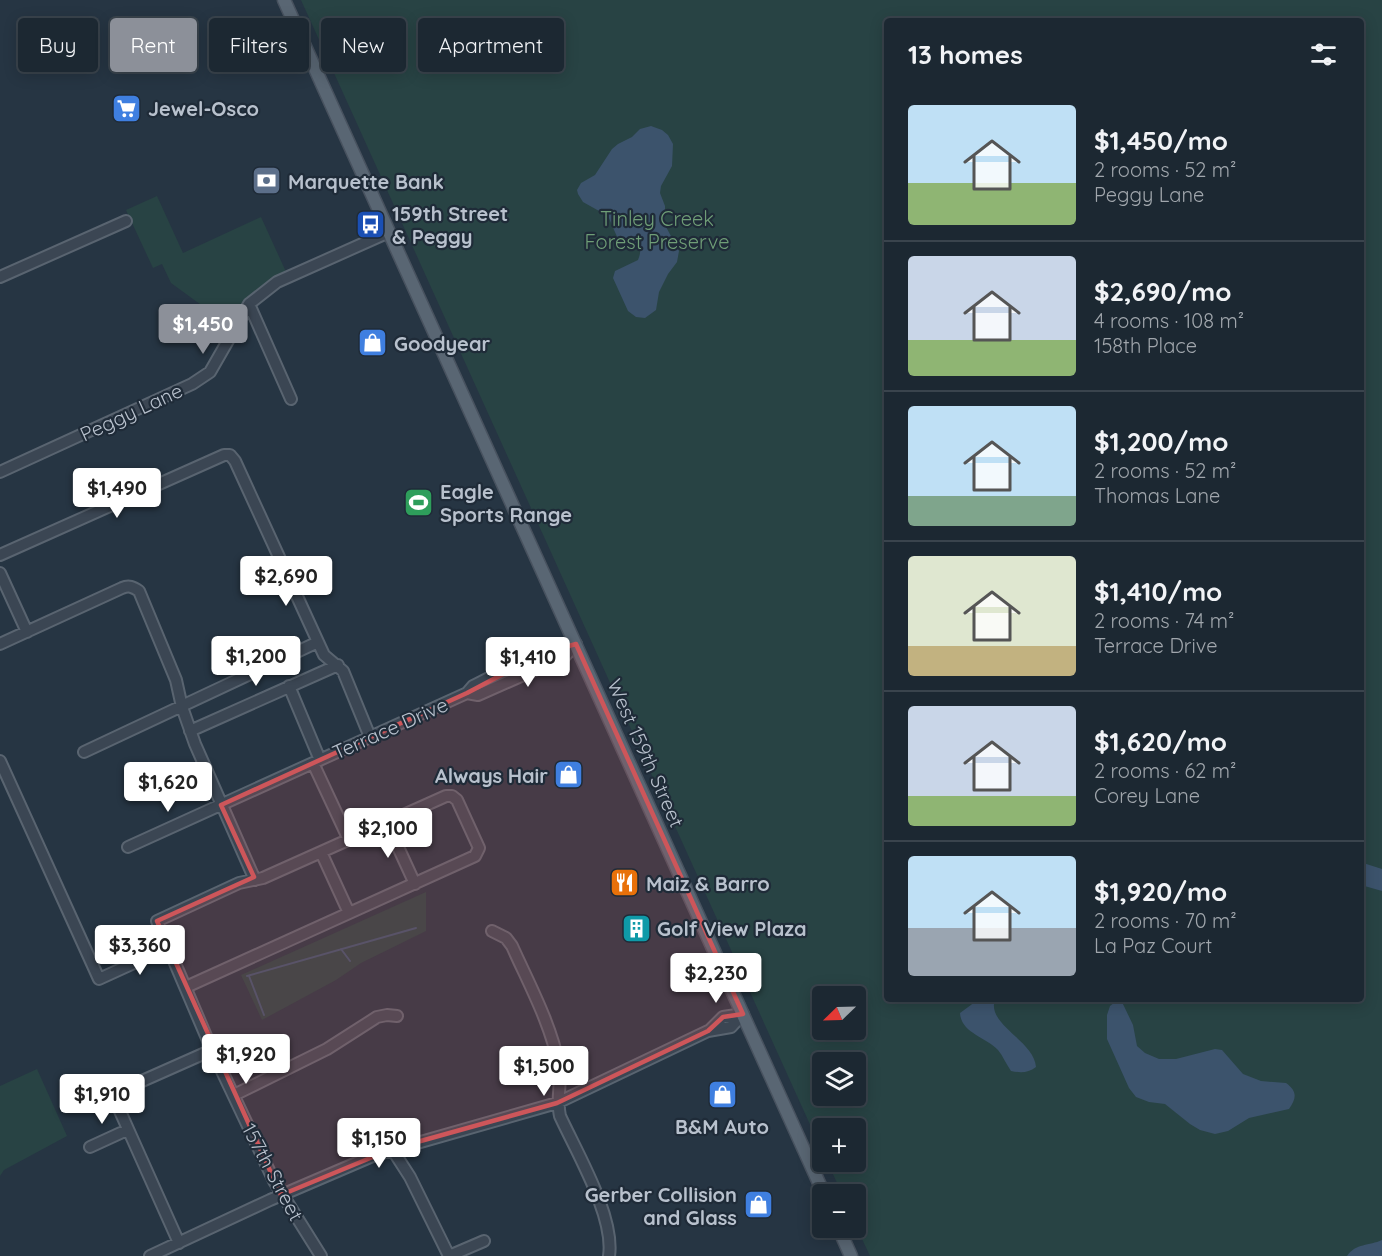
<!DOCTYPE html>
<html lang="en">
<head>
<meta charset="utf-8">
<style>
  body { margin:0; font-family:Quicksand,sans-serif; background:#29343e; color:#f1f3f6; height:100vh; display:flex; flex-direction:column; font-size:22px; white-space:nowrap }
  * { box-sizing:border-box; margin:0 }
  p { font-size:20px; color:#a0a6ac }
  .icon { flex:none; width:33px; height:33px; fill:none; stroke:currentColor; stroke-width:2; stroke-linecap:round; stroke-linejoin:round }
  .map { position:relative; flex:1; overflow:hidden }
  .panel { position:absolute; left:884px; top:18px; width:480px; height:984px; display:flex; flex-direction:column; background:#1c2832; border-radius:6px; box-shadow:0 3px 15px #0003,0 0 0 2px #3a444d }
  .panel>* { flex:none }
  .guide { position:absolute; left:18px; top:18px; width:570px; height:54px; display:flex; gap:12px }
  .needle { width:39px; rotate:247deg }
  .buttons { position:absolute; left:812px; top:986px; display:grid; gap:12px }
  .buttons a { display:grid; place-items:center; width:54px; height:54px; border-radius:6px; background:#1c2832; box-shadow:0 3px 15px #0003,0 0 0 2px #3a444d; font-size:30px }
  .price { position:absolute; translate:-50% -51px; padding:0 14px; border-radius:6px; background:#fff; color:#222; font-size:20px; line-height:39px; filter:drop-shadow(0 2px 3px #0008) }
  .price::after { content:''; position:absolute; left:50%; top:36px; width:18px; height:14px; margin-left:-9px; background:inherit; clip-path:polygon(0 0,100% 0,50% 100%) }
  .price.on { background:#8c9099; color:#fff }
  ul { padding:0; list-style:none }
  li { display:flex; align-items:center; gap:18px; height:150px; padding:0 24px }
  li+li { border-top:2px solid #3a444d }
  li span { display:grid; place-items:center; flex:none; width:168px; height:120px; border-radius:6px; color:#555 }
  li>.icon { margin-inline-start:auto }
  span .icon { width:72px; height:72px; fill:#fffc; stroke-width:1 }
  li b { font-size:26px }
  h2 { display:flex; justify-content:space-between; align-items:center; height:72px; padding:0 24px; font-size:26px }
  .chip { padding:0 21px; border-radius:6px; background:#1c2832; box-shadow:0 3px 15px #0003,0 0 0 2px #3a444d; font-size:21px; line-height:54px }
  .chip.on { background:#8c9099; color:#fff }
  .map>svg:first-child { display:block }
  .green { fill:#284344; fill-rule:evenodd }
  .water { fill:#3c536c }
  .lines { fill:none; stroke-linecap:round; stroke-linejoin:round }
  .stream { stroke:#3c536c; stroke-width:2 }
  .minor-casing { stroke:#596470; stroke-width:14 }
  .major-casing { stroke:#48525f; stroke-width:15 }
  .minor { stroke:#3b4653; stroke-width:10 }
  .major { stroke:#596673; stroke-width:12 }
  .marked { fill:#cd565a; fill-opacity:0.2; stroke:#cd565a; stroke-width:4.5; stroke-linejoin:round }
  .labels { text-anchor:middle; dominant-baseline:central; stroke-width:4.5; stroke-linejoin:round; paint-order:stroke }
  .poi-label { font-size:20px; font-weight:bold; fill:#b8c1cd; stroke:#1f2b38; text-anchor:start }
  .park-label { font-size:20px; fill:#6f9e77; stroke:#1f2b38 }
  .street-label { font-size:20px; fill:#b8c1cd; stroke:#1f2b38 }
</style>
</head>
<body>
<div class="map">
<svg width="1382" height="1256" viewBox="0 0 1382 1256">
  <rect width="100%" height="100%" fill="#263543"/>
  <path class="green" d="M301 0H1382V1256H870L855 1224V1194H842L827 1161H855V1128H822V1151ZM886 21H1360V999H886ZM822 996H855V1029H822ZM822 1062H855V1095H822Z
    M157 196 183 253 261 217 287 274 248 301 230 326 171 283 162 264 153 268 126 210Z
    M426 892V931L361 963 336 980 262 1020 241 975Z
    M37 1069 67 1136 4 1170 0 1176V1086Z"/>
  <path class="water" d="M651 126 662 130 668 135 673 144 672 166 661 186 660 193 665 206V225L679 251 677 262 668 274 659 292 656 310 645 318 636 317 628 311 613 278 615 271 638 260C646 241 630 241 618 239L608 216 583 202 578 194 577 190 581 183 595 175 612 149 618 144 632 137 640 129Z
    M1360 862 1382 869V891L1361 885Z
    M979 999H995C986 1025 1034 1040 1036 1067 1028 1073 1021 1073 1011 1071 1006 1064 1003 1056 998 1050 986 1037 961 1033 960 1013Z
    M1115 1002H1122L1133 1025 1137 1046 1145 1053 1159 1059H1176L1215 1049 1222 1050 1243 1074 1261 1081 1286 1083C1297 1091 1297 1098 1289 1109L1249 1118 1228 1131 1215 1134 1200 1130 1190 1124 1165 1104 1149 1102 1136 1097 1129 1088 1107 1039V1015L1110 1006Z
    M1382 1240V1256H1347C1356 1243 1369 1246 1382 1240Z"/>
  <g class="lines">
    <path class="stream" d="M341 949 350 961
      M247 976 416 928
      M249 976 264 1015"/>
    <defs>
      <path id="minor" d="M0 277 126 221
        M249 304 291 399
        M0 472 192 384 210 372 249 304 277 282 389 232
        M0 555 224 455H230L235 461 318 642 324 655 343 671 370 737
        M0 573 27 632
        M0 644 122 588C129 585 133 587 139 591L176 680 182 707 195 744 255 880
        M289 686 320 760
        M467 693 478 695 564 657 576 644
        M190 731 338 665
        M84 752 318 642
        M0 761 99 979 169 947
        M313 763 349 840
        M387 823 415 884
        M128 847 467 693 473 686C504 671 542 646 576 644
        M321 852 349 913
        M492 931 506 938 512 946C529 984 551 1024 559 1066 562 1083 556 1099 560 1116 577 1153 615 1217 609 1256
        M186 987 475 856 479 848 457 800 452 796H446L263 878 239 883 157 921 212 1050 274 1181 321 1256
        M709 1031 723 1017 743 1014
        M234 1095 327 1049 377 1017 387 1015 397 1016
        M90 1147 127 1130
        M392 1149 410 1177 449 1256 484 1241
        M179 1243 115 1100 118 1093 124 1089 212 1050
        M150 1256 270 1200 375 1155 557 1103 708 1031 731 1027 743 1014"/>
      <path id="major" d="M284 0 824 1194
        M838 1227 851 1256"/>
    </defs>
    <use href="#minor" class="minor-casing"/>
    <use href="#major" class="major-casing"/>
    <use href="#minor" class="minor"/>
    <use href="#major" class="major"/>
  </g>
  <path class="marked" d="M576 644 743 1014 723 1017 708 1031 557 1103 392 1149 281 1195 157 921 254 877 221 805 467 693 543 653Z"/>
  <defs>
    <symbol id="supermarket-square" viewBox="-11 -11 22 22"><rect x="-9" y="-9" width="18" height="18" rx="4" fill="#3f7fe0" stroke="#1f2b38"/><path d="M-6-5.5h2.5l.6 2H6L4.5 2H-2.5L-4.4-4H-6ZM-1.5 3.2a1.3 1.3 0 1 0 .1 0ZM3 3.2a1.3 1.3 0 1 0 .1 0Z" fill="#fff"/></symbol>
    <symbol id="bank-square" viewBox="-11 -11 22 22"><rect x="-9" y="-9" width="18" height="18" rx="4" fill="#5c6f8a" stroke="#1f2b38"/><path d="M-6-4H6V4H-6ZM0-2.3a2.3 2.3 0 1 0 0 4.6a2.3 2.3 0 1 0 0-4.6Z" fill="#fff"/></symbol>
    <symbol id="bus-square" viewBox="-11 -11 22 22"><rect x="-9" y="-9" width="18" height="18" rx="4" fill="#1a4fb4" stroke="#1f2b38"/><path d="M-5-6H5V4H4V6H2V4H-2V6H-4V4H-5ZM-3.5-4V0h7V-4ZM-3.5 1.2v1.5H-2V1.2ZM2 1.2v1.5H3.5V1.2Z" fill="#fff"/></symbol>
    <symbol id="shop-square" viewBox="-11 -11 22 22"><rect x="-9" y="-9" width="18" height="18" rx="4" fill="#3f7fe0" stroke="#1f2b38"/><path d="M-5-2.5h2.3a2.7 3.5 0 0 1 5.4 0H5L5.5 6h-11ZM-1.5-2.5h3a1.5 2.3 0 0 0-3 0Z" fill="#fff"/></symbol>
    <symbol id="stadium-square" viewBox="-11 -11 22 22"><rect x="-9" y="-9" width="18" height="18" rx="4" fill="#2e9e5b" stroke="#1f2b38"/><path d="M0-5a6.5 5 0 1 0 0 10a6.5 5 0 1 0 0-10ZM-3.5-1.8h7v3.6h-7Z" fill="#fff"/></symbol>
    <symbol id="restaurant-square" viewBox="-11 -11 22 22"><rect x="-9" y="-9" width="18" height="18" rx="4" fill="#e8710a" stroke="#1f2b38"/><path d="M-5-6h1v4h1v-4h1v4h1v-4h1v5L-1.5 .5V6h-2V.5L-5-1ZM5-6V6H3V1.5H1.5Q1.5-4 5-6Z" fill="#fff"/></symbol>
    <symbol id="building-square" viewBox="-11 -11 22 22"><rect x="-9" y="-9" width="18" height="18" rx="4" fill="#0f9aa8" stroke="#1f2b38"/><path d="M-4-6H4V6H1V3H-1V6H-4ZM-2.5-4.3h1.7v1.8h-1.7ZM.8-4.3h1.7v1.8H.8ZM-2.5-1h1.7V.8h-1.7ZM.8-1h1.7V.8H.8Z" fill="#fff"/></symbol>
  </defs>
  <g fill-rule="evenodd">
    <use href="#supermarket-square" x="110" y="92" width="33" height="33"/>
    <use href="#bank-square" x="250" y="164" width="33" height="33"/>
    <use href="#bus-square" x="354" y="208" width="33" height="33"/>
    <use href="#shop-square" x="356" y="326" width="33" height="33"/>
    <use href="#stadium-square" x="402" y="486" width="33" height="33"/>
    <use href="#shop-square" x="552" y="758" width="33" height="33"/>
    <use href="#restaurant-square" x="608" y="866" width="33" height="33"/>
    <use href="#building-square" x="620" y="912" width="33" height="33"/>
    <use href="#shop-square" x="706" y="1078" width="33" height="33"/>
    <use href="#shop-square" x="742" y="1188" width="33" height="33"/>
  </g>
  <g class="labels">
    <g class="poi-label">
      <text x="148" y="108">Jewel-Osco</text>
      <text x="288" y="181">Marquette Bank</text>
      <text x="392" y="213">159th Street<tspan x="392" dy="23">&amp; Peggy</tspan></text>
      <text x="394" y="343">Goodyear</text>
      <text x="440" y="491">Eagle<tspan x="440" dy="23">Sports Range</tspan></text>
      <text x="548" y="775" text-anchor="end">Always Hair</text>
      <text x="646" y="883">Maiz &amp; Barro</text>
      <text x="657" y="928">Golf View Plaza</text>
      <text x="722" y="1126" text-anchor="middle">B&amp;M Auto</text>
      <text x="737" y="1194" text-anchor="end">Gerber Collision<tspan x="737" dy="23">and Glass</tspan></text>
    </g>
    <g class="park-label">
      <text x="657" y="218">Tinley Creek<tspan x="657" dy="23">Forest Preserve</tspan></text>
    </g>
    <g class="street-label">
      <text transform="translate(131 412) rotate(-25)">Peggy Lane</text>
      <text transform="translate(390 728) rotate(-24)">Terrace Drive</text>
      <text transform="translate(646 753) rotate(66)">West 159th Street</text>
      <text transform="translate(273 1172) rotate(62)">157th Street</text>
    </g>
  </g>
</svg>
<div class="buttons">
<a><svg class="needle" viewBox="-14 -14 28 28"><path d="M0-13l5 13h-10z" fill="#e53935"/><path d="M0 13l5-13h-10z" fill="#a0a6ac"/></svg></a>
<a><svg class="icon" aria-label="layers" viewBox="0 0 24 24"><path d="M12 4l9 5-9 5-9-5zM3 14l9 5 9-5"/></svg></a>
<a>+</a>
<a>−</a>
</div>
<b class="price on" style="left:203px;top:355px">$1,450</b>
<b class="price" style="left:117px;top:519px">$1,490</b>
<b class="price" style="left:286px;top:607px">$2,690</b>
<b class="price" style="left:256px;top:687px">$1,200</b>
<b class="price" style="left:528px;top:688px">$1,410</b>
<b class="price" style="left:168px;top:813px">$1,620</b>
<b class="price" style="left:388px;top:859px">$2,100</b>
<b class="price" style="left:140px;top:976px">$3,360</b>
<b class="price" style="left:716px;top:1004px">$2,230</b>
<b class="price" style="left:246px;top:1085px">$1,920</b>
<b class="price" style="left:544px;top:1097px">$1,500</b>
<b class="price" style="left:102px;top:1125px">$1,910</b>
<b class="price" style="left:379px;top:1169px">$1,150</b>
<div class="guide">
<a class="chip">Buy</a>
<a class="chip on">Rent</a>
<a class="chip">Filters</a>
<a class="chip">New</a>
<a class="chip">Apartment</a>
</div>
<section class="panel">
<h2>13 homes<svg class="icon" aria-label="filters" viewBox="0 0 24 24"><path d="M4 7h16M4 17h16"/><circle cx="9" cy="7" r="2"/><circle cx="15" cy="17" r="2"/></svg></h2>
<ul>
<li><span style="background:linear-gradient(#bfe0f5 65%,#8fb573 0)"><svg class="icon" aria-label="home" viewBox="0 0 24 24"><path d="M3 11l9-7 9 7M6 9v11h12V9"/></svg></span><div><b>$1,450/mo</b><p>2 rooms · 52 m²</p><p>Peggy Lane</p></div></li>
<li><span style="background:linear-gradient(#c9d6e8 70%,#8fb573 0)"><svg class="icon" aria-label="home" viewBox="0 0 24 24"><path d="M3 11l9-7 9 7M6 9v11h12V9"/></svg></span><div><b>$2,690/mo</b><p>4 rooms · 108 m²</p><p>158th Place</p></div></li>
<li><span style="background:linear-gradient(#bfe0f5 75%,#7fa58c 0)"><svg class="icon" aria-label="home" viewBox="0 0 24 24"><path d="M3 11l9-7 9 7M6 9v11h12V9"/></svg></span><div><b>$1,200/mo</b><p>2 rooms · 52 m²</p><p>Thomas Lane</p></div></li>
<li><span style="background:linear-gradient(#dfe7d0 75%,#c2b280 0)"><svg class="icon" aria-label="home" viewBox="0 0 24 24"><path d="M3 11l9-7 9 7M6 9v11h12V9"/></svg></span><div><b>$1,410/mo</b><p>2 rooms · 74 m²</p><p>Terrace Drive</p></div></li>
<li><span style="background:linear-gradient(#c9d6e8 75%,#8fb573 0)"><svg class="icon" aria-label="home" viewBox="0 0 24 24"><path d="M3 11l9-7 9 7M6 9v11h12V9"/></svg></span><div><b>$1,620/mo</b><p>2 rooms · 62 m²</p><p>Corey Lane</p></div></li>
<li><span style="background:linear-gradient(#bfe0f5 60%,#9aa5b1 0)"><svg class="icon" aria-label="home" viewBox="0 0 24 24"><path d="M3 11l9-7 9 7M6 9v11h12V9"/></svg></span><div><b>$1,920/mo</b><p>2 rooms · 70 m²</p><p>La Paz Court</p></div></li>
</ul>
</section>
</div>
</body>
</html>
